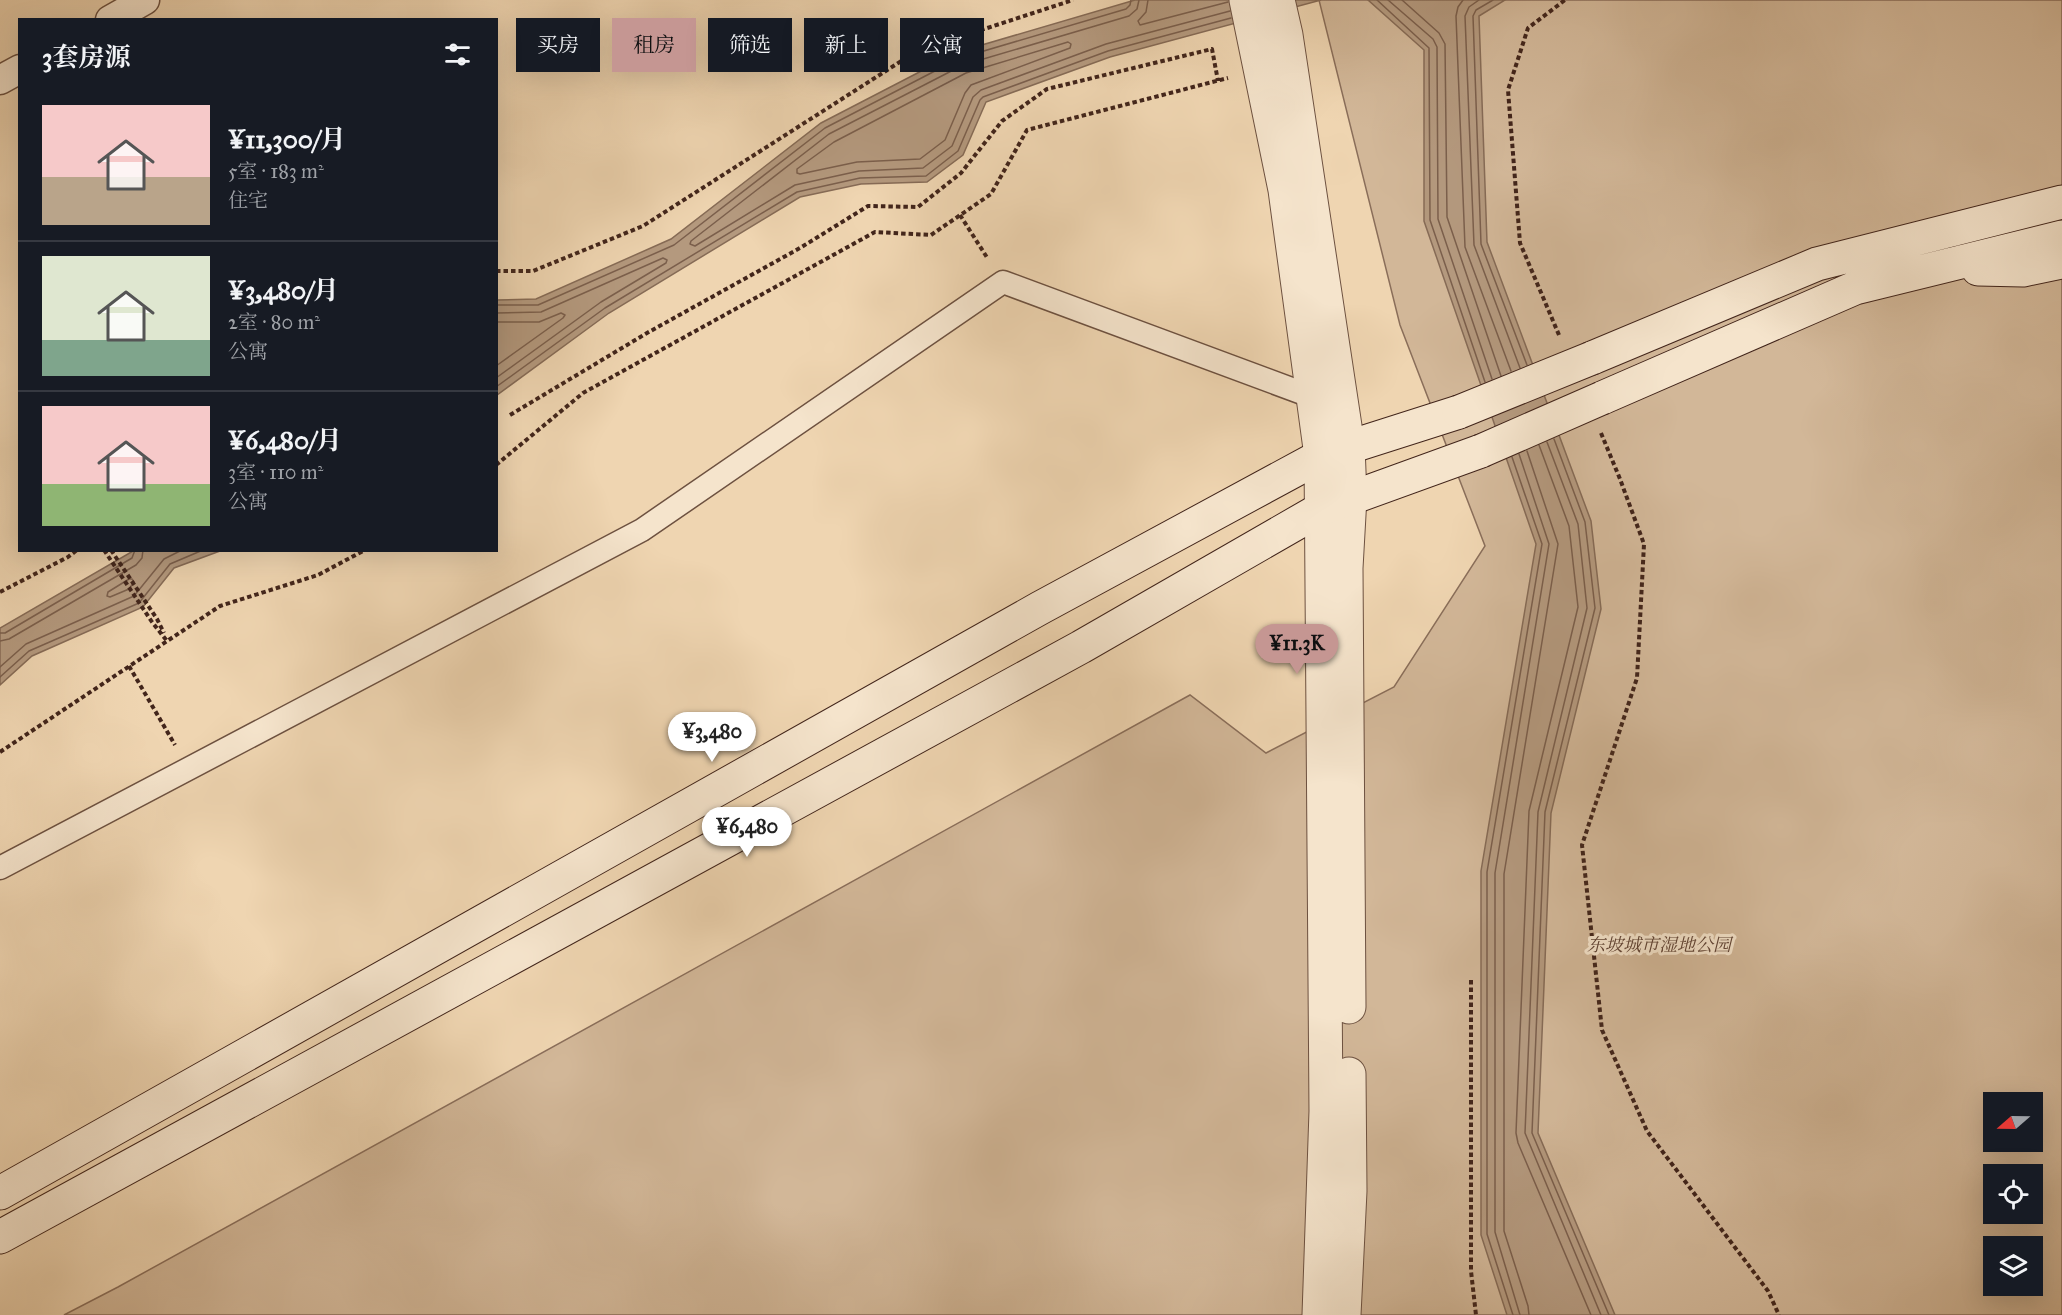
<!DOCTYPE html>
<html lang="zh">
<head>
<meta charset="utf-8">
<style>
  body { margin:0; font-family:"IM FELL Great Primer","Noto Serif SC",serif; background:#20242c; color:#f1f3f6; height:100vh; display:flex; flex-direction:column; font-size:22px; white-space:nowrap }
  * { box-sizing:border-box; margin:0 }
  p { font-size:20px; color:#9ea1a6 }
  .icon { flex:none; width:33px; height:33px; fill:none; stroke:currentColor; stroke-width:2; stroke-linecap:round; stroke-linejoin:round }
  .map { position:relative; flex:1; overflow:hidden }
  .panel { position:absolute; left:18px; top:18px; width:480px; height:534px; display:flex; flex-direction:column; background:#171b24; border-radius:0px; box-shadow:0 6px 24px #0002 }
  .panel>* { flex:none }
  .guide { position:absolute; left:516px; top:18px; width:570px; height:54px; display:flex; gap:12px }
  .needle { width:39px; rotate:250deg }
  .buttons { position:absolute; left:1983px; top:1092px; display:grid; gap:12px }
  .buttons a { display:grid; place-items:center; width:60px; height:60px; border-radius:0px; background:#171b24; box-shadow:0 6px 24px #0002; font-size:30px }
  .price { position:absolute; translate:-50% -51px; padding:0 14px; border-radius:21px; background:#fff; color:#222; font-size:20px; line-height:39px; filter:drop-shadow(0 2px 3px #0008) }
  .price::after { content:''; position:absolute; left:50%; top:36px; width:18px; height:14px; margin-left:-9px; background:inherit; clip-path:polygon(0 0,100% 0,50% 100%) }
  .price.selected { background:#c59692; color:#111 }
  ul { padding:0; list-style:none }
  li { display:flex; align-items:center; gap:18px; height:150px; padding:0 24px }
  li+li { border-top:2px solid #363941 }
  li span { display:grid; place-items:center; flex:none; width:168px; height:120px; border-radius:0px; color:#555 }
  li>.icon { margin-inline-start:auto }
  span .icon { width:72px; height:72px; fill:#fffc; stroke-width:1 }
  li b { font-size:26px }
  h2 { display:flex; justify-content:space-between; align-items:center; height:72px; padding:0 24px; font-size:26px }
  .pill { padding:0 21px; border-radius:0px; background:#171b24; box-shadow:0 6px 24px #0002; font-size:21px; line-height:54px }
  .pill.selected { background:#c59692; color:#111 }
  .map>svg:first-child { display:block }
  .green { fill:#d2b798; stroke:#8a6e5a; stroke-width:1.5; fill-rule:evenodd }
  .water { fill:#b4997e; stroke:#866b56; stroke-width:1.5 }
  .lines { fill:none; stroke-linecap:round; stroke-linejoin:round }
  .shore { stroke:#7b5f4c; stroke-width:1.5 }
  .pedestrian-casing { stroke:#6d5140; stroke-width:25 }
  .minor-casing { stroke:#6d5140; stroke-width:31 }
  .tertiary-casing { stroke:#6d5140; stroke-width:35 }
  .secondary-casing { stroke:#42251b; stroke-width:35 }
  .path { stroke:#42251b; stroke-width:4; stroke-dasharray:4.5 3; stroke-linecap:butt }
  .pedestrian { stroke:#f5e4cc; stroke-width:22 }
  .minor { stroke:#f5e4cc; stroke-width:28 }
  .tertiary { stroke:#f5e4cc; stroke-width:33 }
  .secondary { stroke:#f5e4cc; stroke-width:33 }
  .secondary-bridge-casing { stroke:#42251b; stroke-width:35; stroke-linecap:butt }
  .secondary-bridge { stroke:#f5e4cc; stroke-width:33 }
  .labels { text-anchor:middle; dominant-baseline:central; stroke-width:6; stroke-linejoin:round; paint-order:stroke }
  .park-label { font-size:18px; font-style:italic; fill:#5f4234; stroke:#f5e4cc }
</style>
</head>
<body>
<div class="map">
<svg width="2062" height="1315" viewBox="0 0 2062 1315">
  <rect width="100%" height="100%" fill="#efd5b1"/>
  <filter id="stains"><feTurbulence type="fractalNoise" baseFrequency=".00333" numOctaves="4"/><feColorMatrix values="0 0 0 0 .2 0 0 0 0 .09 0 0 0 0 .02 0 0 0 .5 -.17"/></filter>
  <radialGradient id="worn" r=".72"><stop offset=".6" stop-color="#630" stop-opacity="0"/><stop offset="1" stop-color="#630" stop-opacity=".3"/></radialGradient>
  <path class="green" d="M1319 0H2062V1315H64L118 1287 1190 695 1266 753 1394 687 1485 546 1400 325ZM1994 1102H2032V1142H1994ZM1994 1174H2032V1214H1994ZM1994 1246H2032V1286H1994Z"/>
  <path class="water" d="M1135 0H1321L1110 57 986 102 963 155 927 182 861 184 800 197 609 313 497 395V300L536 299 671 239 821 123 958 52Z
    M1368 0H1505L1479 16 1487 242 1591 521 1601 609 1551 813 1538 1133 1615 1315H1507L1481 1235V871L1536 544 1424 221V50Z
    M133 551H220L174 568 143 607 32 656 0 685V628Z"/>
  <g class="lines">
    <path class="shore" d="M1139 0 1137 9 1129 16 963 65 829 134 691 241 690 244 695 246 795 185 859 171 923 168 952 146 973 97 981 90 1106 44 1230 11
      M1148 0 1146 12 1138 21 1140 25 1228 2
      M1377 0 1429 48 1430 220 1485 382
      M1388 0 1433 39 1437 47 1438 219 1492 379
      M1402 0 1439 33 1445 44 1447 217 1501 376
      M1463 0 1458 7 1456 16 1465 247 1511 371
      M1479 0 1469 7 1465 16 1474 245 1520 368
      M1493 0 1476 10 1473 16 1481 244 1527 365
      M1068 42 1071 44 1070 48 971 85 965 93 945 140 920 159 857 162 800 174 797 173V169L834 142 966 73Z
      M496 305H538L674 245 825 128 960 58 1126 9 1130 5 1131 0
      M496 313 541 312 663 258 667 260 666 263 601 302 496 378
      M496 322H539L561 313 565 315 563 318 496 366
      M496 387 605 308 797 192 860 178 926 176 958 151 980 100 983 97 1108 51 1231 18
      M1554 439 1585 522 1595 608 1545 812 1532 1133 1609 1315
      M1547 442 1578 524 1587 608 1538 812 1525 1133 1601 1315
      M1539 445 1569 526 1578 607 1529 811 1516 1133 1518 1143 1591 1315
      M1527 451 1558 544 1504 874V1231L1528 1306 1529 1315
      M1519 454 1549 544 1495 873V1232L1520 1315
      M1512 457 1542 544 1487 872V1234L1513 1315
      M129 579H132L134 582 129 589 110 597 107 596 108 592Z
      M0 633H5L132 558 135 550
      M0 641 9 639 136 565 142 558 143 550
      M0 667 26 644 134 596 164 559 182 550
      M0 677 29 651 139 603 170 564 203 550"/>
    <defs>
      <path id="pedestrian" d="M0 868 642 530 1003 282 1313 397"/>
      <path id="minor" d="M110 20 145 0
        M0 80 20 69"/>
      <path id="tertiary" d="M1246 0 1285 190 1321 456 1326 1111 1319 1315
        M1278 0 1286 35 1348 446 1350 497 1346 568 1349 1007
        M1344 1315 1350 1191 1349 1074"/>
      <path id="secondary" d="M1978 269 2023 270 2062 262
        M1592 358 1817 264 2062 202
        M1602 398 1855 288 2062 237
        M0 1193 1040 608 1321 456 1459 412
        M0 1237 1081 647 1321 509 1481 451"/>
    </defs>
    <use href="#pedestrian" class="pedestrian-casing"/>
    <use href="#minor" class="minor-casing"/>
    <use href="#tertiary" class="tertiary-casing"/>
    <use href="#secondary" class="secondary-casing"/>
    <path class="path" d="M960 215 988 259
      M496 271H533L643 226 917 51 1073 0
      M1559 335 1520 243 1508 90 1528 28 1565 0
      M510 415 647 333 800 248 868 206 918 207 961 173 1002 121 1047 89 1212 49 1218 81
      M1601 433 1620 479 1644 544 1637 678 1582 845 1602 1030 1647 1131 1768 1291 1779 1315
      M496 465 583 393 875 232 931 235 991 194 1027 130 1228 78
      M104 550 152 622 167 641
      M111 550 157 619 164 633
      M0 592 68 557 77 550
      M129 666 175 745
      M0 752 220 606 318 575 365 550
      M1471 980V1271L1476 1315"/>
    <use href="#pedestrian" class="pedestrian"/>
    <use href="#minor" class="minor"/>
    <use href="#tertiary" class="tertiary"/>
    <use href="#secondary" class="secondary"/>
    <defs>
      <path id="secondary-bridge" d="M1459 412 1592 358
        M1481 451 1602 398"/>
    </defs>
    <use href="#secondary-bridge" class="secondary-bridge-casing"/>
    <use href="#secondary-bridge" class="secondary-bridge"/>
  </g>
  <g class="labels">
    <g class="park-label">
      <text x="1659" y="945">东坡城市湿地公园</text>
    </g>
  </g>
  <rect width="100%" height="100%" filter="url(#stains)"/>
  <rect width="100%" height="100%" fill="url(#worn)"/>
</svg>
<div class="buttons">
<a><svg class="needle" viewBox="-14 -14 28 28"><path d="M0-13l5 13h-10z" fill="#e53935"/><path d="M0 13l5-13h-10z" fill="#9ea1a6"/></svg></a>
<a><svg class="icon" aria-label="locate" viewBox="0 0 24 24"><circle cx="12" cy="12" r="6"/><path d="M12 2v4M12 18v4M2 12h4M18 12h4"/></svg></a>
<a><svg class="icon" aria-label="layers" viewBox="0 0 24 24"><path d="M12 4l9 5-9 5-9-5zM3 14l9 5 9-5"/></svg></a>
</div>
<b class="price selected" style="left:1297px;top:675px">¥11.3K</b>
<b class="price" style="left:712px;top:763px">¥3,480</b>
<b class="price" style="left:747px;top:858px">¥6,480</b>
<div class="guide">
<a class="pill">买房</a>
<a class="pill selected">租房</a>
<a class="pill">筛选</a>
<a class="pill">新上</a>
<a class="pill">公寓</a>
</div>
<section class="panel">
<h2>3套房源<svg class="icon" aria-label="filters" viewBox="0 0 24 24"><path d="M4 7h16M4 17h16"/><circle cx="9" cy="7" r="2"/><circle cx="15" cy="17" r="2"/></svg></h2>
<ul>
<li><span style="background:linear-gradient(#f6c9c9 60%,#b9a48a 0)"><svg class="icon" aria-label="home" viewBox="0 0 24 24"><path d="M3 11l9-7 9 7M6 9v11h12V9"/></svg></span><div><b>¥11,300/月</b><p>5室 · 183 m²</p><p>住宅</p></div></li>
<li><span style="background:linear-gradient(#dfe7d0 70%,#7fa58c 0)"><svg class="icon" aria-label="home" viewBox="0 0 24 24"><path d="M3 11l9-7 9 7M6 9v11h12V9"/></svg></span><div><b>¥3,480/月</b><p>2室 · 80 m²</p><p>公寓</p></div></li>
<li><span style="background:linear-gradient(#f6c9c9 65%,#8fb573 0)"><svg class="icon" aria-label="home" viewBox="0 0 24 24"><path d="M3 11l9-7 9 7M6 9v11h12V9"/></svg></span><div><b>¥6,480/月</b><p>3室 · 110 m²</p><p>公寓</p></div></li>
</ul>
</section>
</div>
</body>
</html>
